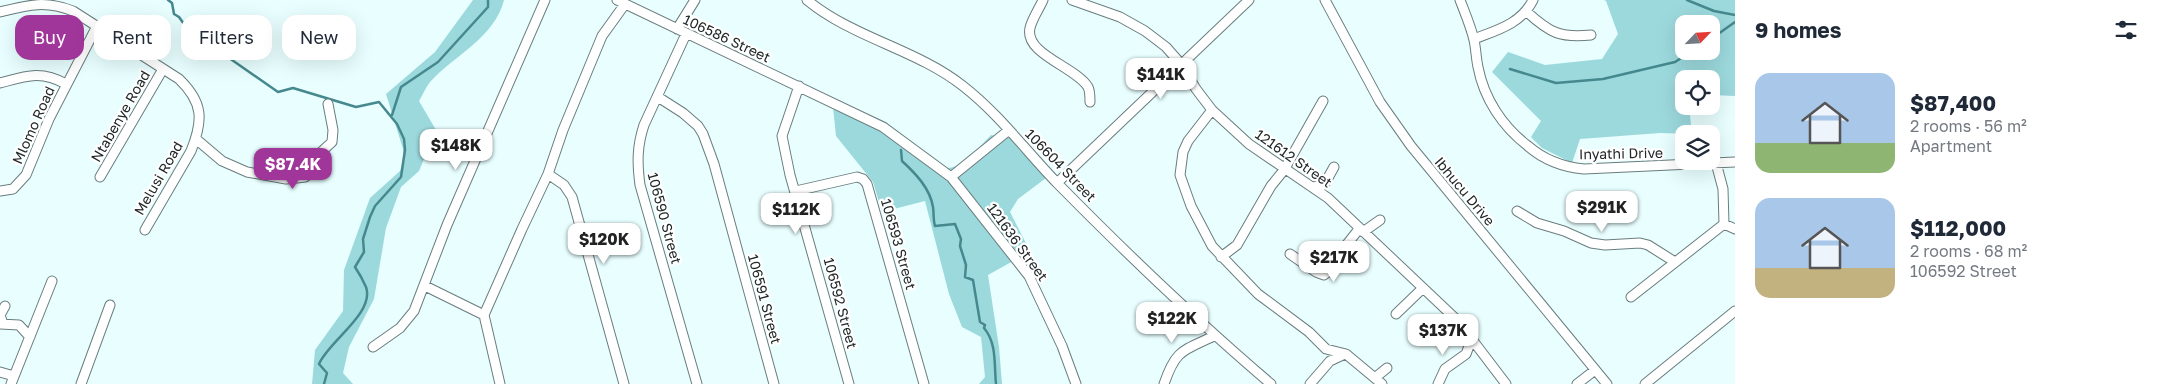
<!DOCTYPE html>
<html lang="en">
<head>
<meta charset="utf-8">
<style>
  body { margin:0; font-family:"Golos Text",sans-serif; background:#f6f6f7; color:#1f2937; height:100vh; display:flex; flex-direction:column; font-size:19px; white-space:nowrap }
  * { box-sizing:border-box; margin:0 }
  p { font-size:16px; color:#747a83 }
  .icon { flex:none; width:28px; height:28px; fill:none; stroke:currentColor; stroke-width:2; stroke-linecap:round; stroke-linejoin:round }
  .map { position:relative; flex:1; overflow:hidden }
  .side { display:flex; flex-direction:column; background:#fff; width:425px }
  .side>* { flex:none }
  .hud { position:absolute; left:15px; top:15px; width:475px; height:45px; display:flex; gap:10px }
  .needle { width:32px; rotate:65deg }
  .tools { position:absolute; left:1675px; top:15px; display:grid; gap:10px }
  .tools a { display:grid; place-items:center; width:45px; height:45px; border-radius:10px; background:#fff; box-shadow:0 5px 20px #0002; font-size:25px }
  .price { position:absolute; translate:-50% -42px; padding:0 11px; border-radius:10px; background:#fff; color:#222; font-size:16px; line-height:32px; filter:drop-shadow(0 1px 2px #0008) }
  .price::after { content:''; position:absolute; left:50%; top:30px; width:15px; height:11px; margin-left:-8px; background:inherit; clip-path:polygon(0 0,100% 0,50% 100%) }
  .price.current { background:#a03699; color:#fff }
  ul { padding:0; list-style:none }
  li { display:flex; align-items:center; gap:15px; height:125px; padding:0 20px }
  li span { display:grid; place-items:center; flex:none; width:140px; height:100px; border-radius:15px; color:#555 }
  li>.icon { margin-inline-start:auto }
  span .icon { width:60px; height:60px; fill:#fffc; stroke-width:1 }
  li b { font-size:21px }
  h2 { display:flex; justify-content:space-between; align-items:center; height:60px; padding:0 20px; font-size:21px }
  .tag { padding:0 18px; border-radius:15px; background:#fff; box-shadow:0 5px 20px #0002; font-size:18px; line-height:45px }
  .tag.current { background:#a03699; color:#fff }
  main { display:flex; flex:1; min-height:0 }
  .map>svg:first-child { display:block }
  .green { fill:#9cd9dd; fill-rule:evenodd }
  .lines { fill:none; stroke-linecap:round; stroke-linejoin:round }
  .stream { stroke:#45898e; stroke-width:2.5 }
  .minor-casing { stroke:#6a7d7e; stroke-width:11 }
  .minor { stroke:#fff; stroke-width:9 }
  .labels { text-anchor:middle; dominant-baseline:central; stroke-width:4.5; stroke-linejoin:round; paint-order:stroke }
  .street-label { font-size:14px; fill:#202828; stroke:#fff }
</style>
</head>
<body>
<main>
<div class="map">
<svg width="1735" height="384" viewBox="0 0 1735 384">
  <rect width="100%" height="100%" fill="#e8feff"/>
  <path class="green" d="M473 0H504C495 37 455 55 431 81 426 86 423 95 419 101L436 130 419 171 401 187 386 228 374 299 349 347 343 373 353 384H312L315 350 343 311 344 270 370 198 400 171 404 159 403 149 386 94 435 52Z
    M1604 0H1735V96L1711 95V79H1684V106H1689L1692 134 1660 133 1580 139 1572 163 1542 148 1531 137 1541 121 1492 72 1508 52 1545 65 1602 59 1618 34 1606 1ZM1684 24H1711V51H1684Z
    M835 99 886 122 945 168C964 169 978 148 991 135L1010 138 1046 178 1018 199 1010 212 1032 255 1022 256 988 275 999 347 1002 384H979L985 377 981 337 962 327 949 294 925 201 882 212 873 182 836 136 833 107Z"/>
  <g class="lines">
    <path class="stream" d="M168 0 172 3 174 14 179 17 191 34 202 39 278 92 293 88 356 107 379 102 397 124 404 139 405 150 401 177 375 206 370 217 363 239 364 252 355 267C359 273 363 280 366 287 375 313 329 341 319 364L327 373 324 384
      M1687 0 1714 11 1735 15
      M1711 39 1735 22
      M1510 69 1556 83 1603 79 1675 62 1692 51
      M392 115 401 87 438 62 488 7V0
      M901 150 902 161C915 173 930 188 933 207 934 213 933 220 935 226L955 224 961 239 960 246 966 265 965 277 973 280 980 322 985 325 984 328C997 343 994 365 996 384"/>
    <defs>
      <path id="minor" d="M617 0 883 127 951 177 1009 130
        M807 0C853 38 916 49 963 86 999 114 1026 151 1058 184 1126 253 1197 321 1271 384
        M1043 0C1039 9 1032 19 1030 28 1024 54 1076 67 1088 87 1090 91 1090 97 1090 102
        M1072 0 1120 17 1145 31 1166 47 1181 64 1196 89 1212 110 1249 144 1328 198 1458 321 1506 384
        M1325 0 1380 102 1411 146 1607 384
        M1460 0C1465 13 1471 27 1474 40 1476 49 1476 58 1478 67 1484 99 1503 127 1528 146 1544 160 1563 167 1584 169L1735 162
        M0 12C28 5 45 0 73 11L179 79C204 103 203 121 191 151L145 230
        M1527 12C1550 33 1560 38 1591 35
        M677 29 695 0
        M686 34 644 125C637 146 637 163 640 185L697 384
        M1474 39C1497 30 1521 24 1533 0
        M0 83C26 76 41 70 66 84
        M799 86 782 136 790 175 849 384
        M658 97 683 113 698 126 703 134 714 164 774 384
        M1212 110 1188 141 1183 152 1180 175 1191 206 1212 246 1258 294 1309 332 1326 349 1346 354 1382 384
        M196 139 222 161 247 172 286 179 297 178 305 177 317 168 319 154 332 142 333 130 328 104
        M548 174 564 185 572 197 624 384
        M100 177 163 69
        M951 177 1029 276 1062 346 1076 384
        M1057 183 1249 0
        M1313 187 1324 185 1334 167
        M0 191 13 189 26 175 49 119 97 26
        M796 191 857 177 863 179 867 184 924 384
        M1517 211 1537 223 1564 231 1591 243 1605 245 1640 243 1648 245 1675 262
        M1724 224 1735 229
        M1363 232 1380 220
        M1290 254 1316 272 1324 275 1334 267 1340 253 1359 229
        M1221 257 1237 245 1271 186 1284 170 1323 101
        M425 286 484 315
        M1631 297 1724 224 1723 189 1716 163
        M1396 314 1423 288
        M0 324 19 325 30 337
        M3 324 0 315 5 306
        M373 347 400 328 414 311 447 225 545 0
        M0 372 14 376
        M1376 377 1387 368
        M11 384 52 281
        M81 384 110 305
        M500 384 484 315 522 229 548 174 563 130 602 36 625 4
        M1164 384C1176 349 1183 351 1214 336
        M1310 384 1330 361 1345 354
        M1438 384 1445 369 1466 354 1472 338
        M1577 384 1595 370
        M1645 384 1735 311"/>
    </defs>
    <use href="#minor" class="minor-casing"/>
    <use href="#minor" class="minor"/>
  </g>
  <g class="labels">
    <g class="street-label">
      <text transform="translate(727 38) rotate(25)">106586 Street</text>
      <text transform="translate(120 116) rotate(-60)">Ntabenye Road</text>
      <text transform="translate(33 125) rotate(-66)">Mlomo Road</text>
      <text transform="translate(1621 153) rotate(-1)">Inyathi Drive</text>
      <text transform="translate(1294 158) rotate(35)">121612 Street</text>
      <text transform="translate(1061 165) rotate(46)">106604 Street</text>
      <text transform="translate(158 178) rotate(-60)">Melusi Road</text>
      <text transform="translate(1465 191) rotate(50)">Ibhucu Drive</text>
      <text transform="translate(665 218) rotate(75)">106590 Street</text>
      <text transform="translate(1018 242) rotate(54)">121636 Street</text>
      <text transform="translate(899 244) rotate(74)">106593 Street</text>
      <text transform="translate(765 299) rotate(75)">106591 Street</text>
      <text transform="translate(841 303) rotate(75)">106592 Street</text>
    </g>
  </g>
</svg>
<div class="tools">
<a><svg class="needle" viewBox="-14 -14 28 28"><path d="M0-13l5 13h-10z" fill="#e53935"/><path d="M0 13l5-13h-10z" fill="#747a83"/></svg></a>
<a><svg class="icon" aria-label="locate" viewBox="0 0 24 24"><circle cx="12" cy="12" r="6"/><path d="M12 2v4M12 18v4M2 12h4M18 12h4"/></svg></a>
<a><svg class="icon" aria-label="layers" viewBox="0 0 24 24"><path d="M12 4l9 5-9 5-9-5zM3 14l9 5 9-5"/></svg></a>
</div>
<b class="price" style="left:1161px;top:100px">$141K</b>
<b class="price" style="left:456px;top:171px">$148K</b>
<b class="price current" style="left:293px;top:190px">$87.4K</b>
<b class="price" style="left:1602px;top:233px">$291K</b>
<b class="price" style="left:796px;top:235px">$112K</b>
<b class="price" style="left:604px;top:265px">$120K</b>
<b class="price" style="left:1334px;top:283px">$217K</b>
<b class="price" style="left:1172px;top:344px">$122K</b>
<b class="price" style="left:1443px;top:356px">$137K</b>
<div class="hud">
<a class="tag current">Buy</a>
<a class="tag">Rent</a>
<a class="tag">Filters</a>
<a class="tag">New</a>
</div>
</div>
<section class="side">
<h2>9 homes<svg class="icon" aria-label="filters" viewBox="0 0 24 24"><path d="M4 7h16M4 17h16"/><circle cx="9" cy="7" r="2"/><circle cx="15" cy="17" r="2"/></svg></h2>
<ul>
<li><span style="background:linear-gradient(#a9c7e8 70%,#8fb573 0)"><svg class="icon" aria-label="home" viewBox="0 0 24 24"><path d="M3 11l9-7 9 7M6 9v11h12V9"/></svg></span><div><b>$87,400</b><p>2 rooms · 56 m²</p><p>Apartment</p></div></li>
<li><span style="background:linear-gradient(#a9c7e8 70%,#c2b280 0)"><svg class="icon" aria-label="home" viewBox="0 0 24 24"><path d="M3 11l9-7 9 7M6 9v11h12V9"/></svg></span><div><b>$112,000</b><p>2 rooms · 68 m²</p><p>106592 Street</p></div></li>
</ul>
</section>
</main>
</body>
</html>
